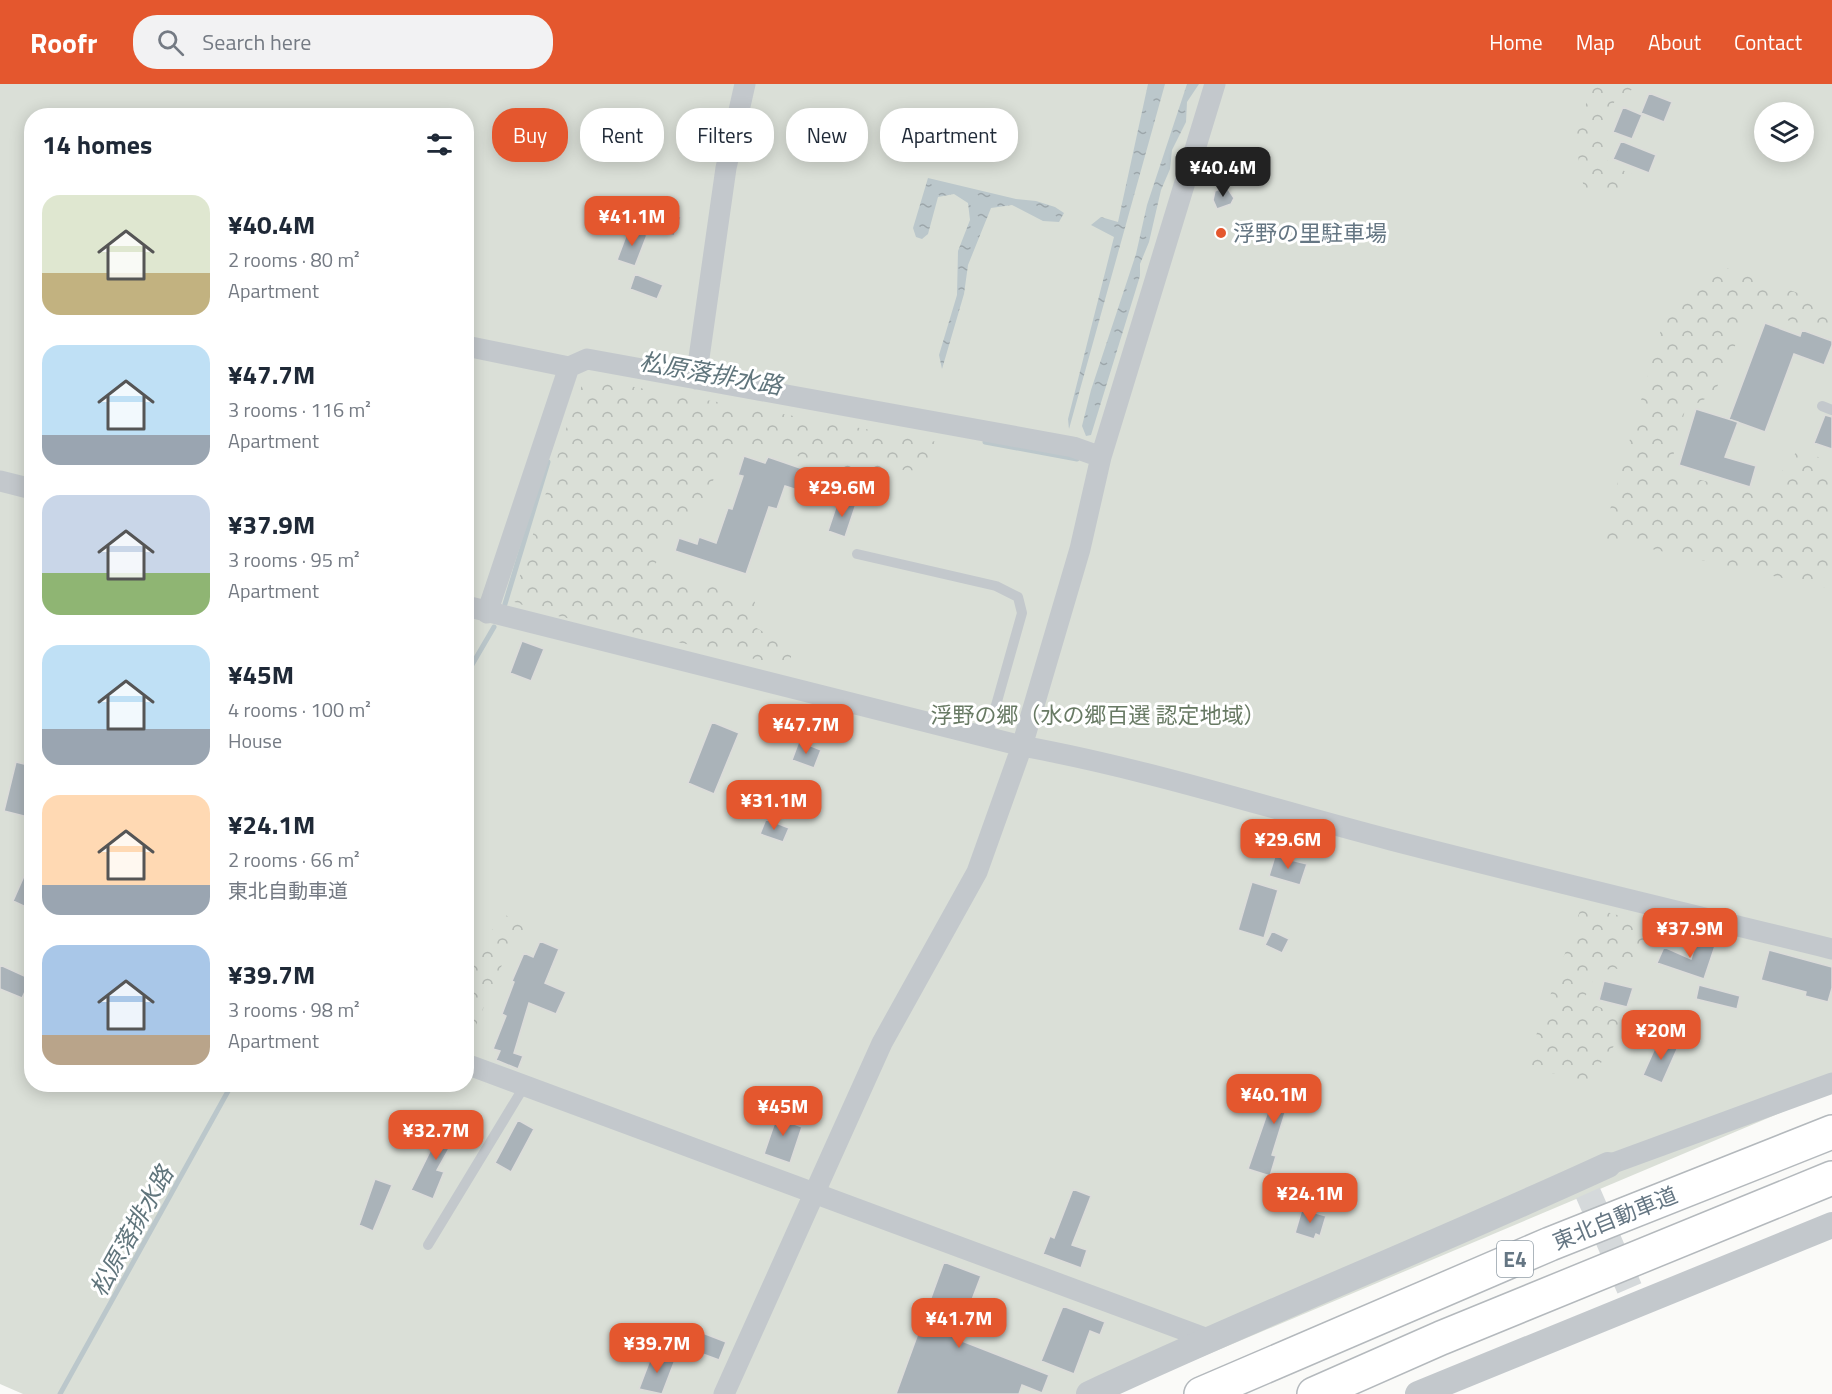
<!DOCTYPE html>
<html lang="en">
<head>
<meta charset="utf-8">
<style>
  body { margin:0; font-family:"Titillium Web","Noto Sans JP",sans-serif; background:#f2f2f3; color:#1f2937; height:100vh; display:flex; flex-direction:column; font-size:22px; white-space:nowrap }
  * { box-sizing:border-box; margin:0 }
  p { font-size:20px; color:#747a83 }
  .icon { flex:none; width:33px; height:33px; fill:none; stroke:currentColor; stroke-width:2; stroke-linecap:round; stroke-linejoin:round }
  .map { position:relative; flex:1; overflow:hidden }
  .drawer { position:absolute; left:24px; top:24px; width:450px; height:984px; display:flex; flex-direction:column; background:#fff; border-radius:24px; box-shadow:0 3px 15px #0003 }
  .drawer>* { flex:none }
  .hud { position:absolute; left:492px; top:24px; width:570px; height:54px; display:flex; gap:12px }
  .tools { position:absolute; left:1754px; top:18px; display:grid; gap:12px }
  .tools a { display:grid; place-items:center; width:60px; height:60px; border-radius:50%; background:#fff; box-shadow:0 3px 15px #0003; font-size:30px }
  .price { position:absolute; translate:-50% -51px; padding:0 14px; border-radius:12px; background:#e4572e; color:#fff; font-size:20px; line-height:39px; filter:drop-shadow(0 2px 3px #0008) }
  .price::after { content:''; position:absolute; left:50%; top:36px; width:18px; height:14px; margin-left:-9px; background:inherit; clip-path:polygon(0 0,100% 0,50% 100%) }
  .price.selected { background:#222; color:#fff }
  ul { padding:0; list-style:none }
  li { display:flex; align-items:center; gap:18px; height:150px; padding:0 18px }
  li span { display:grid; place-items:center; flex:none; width:168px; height:120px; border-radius:18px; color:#555 }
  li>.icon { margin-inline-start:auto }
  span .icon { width:72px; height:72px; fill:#fffc; stroke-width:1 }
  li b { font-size:26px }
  h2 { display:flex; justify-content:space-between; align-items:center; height:72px; padding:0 18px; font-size:26px }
  .chip { padding:0 21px; border-radius:24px; background:#fff; box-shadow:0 3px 15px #0003; font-size:21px; line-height:54px }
  .chip.selected { background:#e4572e; color:#fff }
  header { display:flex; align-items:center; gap:36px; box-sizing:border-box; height:84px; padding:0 30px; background:#e4572e; color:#fff }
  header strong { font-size:28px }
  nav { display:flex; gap:33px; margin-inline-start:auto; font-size:21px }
  .search { width:420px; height:54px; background:#f2f2f3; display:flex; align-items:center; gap:15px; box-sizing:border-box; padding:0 21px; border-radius:24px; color:#747a83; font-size:22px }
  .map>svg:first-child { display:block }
  .green { fill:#dadfd7; fill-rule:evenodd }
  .forest { fill:url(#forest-crowns) }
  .water { fill:url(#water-ripples) }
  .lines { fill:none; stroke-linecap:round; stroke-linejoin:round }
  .stream { stroke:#bbc7cb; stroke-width:5 }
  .building { fill:#aab3b9; stroke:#dcdcda; stroke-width:1.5 }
  .tertiary-tunnel { stroke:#d5d9db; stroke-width:26; stroke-dasharray:26 13; stroke-linecap:butt }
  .motorway-casing { stroke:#b4b9bd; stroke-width:36 }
  .service { stroke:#c3c8cc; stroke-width:10 }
  .minor { stroke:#c3c8cc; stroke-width:21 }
  .tertiary { stroke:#c3c8cc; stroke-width:26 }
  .motorway { stroke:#fff; stroke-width:33 }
  .poi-dot { fill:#e4572e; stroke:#fff; stroke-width:2 }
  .labels { text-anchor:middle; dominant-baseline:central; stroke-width:6; stroke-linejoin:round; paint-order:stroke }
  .shield { fill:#fff; stroke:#939fa8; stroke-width:1.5 }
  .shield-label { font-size:21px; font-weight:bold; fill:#657683 }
  .poi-label { font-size:22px; fill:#657683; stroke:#fff; text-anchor:start }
  .park-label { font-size:22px; fill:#687a64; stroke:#fff }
  .street-label { font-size:22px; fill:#657683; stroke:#fff }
  .water-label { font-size:24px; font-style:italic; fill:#60757c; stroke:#fff }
</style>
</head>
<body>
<header>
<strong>Roofr</strong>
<div class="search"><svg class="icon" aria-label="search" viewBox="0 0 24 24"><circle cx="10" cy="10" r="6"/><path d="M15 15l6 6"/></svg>Search here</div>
<nav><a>Home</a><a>Map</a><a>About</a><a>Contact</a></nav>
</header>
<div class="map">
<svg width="1832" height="1310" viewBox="0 0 1832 1310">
  <defs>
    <pattern id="forest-crowns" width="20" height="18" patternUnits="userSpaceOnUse" patternTransform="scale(1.5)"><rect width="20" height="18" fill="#dadfd7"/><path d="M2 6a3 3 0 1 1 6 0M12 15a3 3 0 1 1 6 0" fill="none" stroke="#b4b9b4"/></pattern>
    <pattern id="water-ripples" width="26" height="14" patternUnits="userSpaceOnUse" patternTransform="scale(1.5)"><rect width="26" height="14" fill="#bbc7cb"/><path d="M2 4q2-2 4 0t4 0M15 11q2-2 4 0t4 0" fill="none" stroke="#9ca6aa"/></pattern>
  </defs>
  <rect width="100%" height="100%" fill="#fafaf8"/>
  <path class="green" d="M0 0H1832V1007L1114 1310H23L0 1300ZM1764 28H1803V68H1764ZM32 32H466V1000H32Z"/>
  <path class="forest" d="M1594 0H1639L1638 3 1616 13 1602 53 1608 80 1643 95 1617 116 1584 105 1574 50Z
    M1721 182 1832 221V250L1751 225 1714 310 1685 326 1669 388 1764 412 1797 367 1832 377V505L1602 454 1666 228Z
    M585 294 937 358 928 387 840 383 739 357 721 379 703 419 664 450 655 483 755 517 753 542 791 564V583L544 529 512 517 573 323Z
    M1582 821 1652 841 1629 884 1598 886 1583 917 1634 936 1587 997 1525 983Z
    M502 830 537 843 511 860 467 962V888Z"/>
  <path class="water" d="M1148 0H1165L1069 345 1068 335 1114 153 1091 141 1101 133 1118 138Z
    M1187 0H1199L1187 18 1186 38 1172 66 1170 85 1161 106 1149 158 1140 180V192L1091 351 1086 352 1082 342 1091 306 1136 170 1147 121Z
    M928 94 1016 115 1036 117 1055 123 1064 129 1059 138 1043 137 1012 121 991 124 968 181 964 210 942 285 939 271 957 211 958 167 970 136 968 119 954 110 938 113 928 150 922 155 916 153 913 144Z"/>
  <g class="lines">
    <path class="stream" d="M985 358 1077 375
      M505 520 548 378
      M466 591 494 543
      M60 1310 232 1000"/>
  </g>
  <path class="building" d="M1649 9 1672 18 1664 38 1641 29Z
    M1623 23 1642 31 1632 55 1613 48Z
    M1621 57 1656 71 1649 89 1613 75Z
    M1226 102 1234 114 1231 120 1217 125 1213 116 1215 107Z
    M658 125 681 133 674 152 651 144Z
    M629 144 647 151 635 182 617 176Z
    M635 190 663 201 657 215 630 205Z
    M1765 239 1800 252 1802 246 1832 257V261L1824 281 1794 270 1765 348 1729 335Z
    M1696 325 1738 338 1725 373 1756 382 1750 403 1679 381Z
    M1825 331 1832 333V365L1814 359Z
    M744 372 765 379 768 373 838 397 831 417 785 402 777 425 769 423 746 490 675 467 679 454 697 460 699 453 716 459 728 424 732 425 743 392 738 391Z
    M839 414 856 420 845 453 828 447Z
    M522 557 544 565 531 597 510 589Z
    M712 638 739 649 714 710 688 699Z
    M799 657 821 666 814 684 792 676Z
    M16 678 32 682V734L4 727Z
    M766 735 789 744 783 758 760 750Z
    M1275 772 1307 780 1300 801 1269 792Z
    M32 774V815L28 824 13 817Z
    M1252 798 1278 806 1264 854 1238 846Z
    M1272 847 1289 855 1282 869 1265 861Z
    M1698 853 1716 859 1704 895 1657 879 1664 863 1691 875Z
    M540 857 559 865 545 899 566 908 556 930 529 919 514 969 523 972 518 985 496 976 500 967 493 965 506 932 502 930 514 898 512 897 524 869 533 873Z
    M1769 866 1832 883V904L1828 918 1805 912 1806 908 1761 896Z
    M0 881 31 895 22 914 0 905Z
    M1604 897 1633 904 1627 923 1599 916Z
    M1699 901 1740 912 1737 925 1696 915Z
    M1659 955 1678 963 1662 999 1643 991Z
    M1280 992 1306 1000 1301 1016 1290 1013 1272 1071 1276 1072 1270 1092 1248 1085Z
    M780 1023 793 1028 789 1038 802 1043 790 1079 764 1070Z
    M446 1035 461 1043 437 1086 444 1088 433 1115 411 1106Z
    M518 1036 534 1045 511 1088 495 1079Z
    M375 1095 392 1101 373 1147 359 1141Z
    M1073 1105 1091 1112 1072 1161 1087 1166 1081 1184 1043 1170 1050 1152 1054 1154Z
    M1302 1125 1326 1132 1320 1152 1316 1150 1314 1155 1295 1149Z
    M944 1178 981 1192 957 1255 1049 1291 1042 1309 1022 1301 1019 1310H896Z
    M1063 1222 1105 1238 1100 1251 1090 1247 1074 1290 1041 1277Z
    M677 1239 726 1258 719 1276 670 1258Z
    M653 1268 675 1276 662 1310 639 1305Z"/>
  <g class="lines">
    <path class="tertiary-tunnel" d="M1588 1109 1631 1208"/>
    <defs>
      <path id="motorway" d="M1201 1310 1550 1160 1832 1048
        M1314 1310 1441 1254 1832 1094"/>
    </defs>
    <use href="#motorway" class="motorway-casing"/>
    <path class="service" d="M1822 322 1832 326
      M857 470 996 502 1018 513 1022 529 987 653
      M428 1161 525 1001"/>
    <path class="minor" d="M466 262 569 283
      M696 295 726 84 745 0
      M0 397 32 405
      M466 522 1022 662C1148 685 1268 724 1391 756 1538 794 1685 829 1832 865
      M487 529 569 283 587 275 1073 363 1101 373
      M466 980 1208 1255
      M1608 1081 1832 999
      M724 1310 882 959 977 788 1022 662 1080 465 1101 373 1215 0"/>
    <path class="tertiary" d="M1089 1310C1261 1230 1436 1160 1608 1081
      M1418 1310 1832 1141"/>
    <use href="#motorway" class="motorway"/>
  </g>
  <circle class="poi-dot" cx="1221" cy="149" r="6"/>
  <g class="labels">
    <rect class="shield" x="1497" y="1157" width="36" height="36" rx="4.5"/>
    <g class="shield-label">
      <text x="1515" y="1175">E4</text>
    </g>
    <g class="poi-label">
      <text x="1233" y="149">浮野の里駐車場</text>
    </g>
    <g class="park-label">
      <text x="1098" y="631">浮野の郷（水の郷百選 認定地域）</text>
    </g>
    <g class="street-label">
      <text transform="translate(1615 1134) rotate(-22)">東北自動車道</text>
    </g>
    <g class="water-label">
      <text transform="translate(711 289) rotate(10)">松原落排水路</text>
      <text transform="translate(131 1147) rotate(-61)">松原落排水路</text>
    </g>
  </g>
</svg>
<div class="tools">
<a><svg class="icon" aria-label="layers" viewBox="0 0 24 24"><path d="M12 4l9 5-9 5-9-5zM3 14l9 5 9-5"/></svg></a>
</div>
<b class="price selected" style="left:1223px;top:114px">¥40.4M</b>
<b class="price" style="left:632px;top:163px">¥41.1M</b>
<b class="price" style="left:842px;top:434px">¥29.6M</b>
<b class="price" style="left:806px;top:671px">¥47.7M</b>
<b class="price" style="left:774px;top:747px">¥31.1M</b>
<b class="price" style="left:1288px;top:786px">¥29.6M</b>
<b class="price" style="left:1690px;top:875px">¥37.9M</b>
<b class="price" style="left:1661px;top:977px">¥20M</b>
<b class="price" style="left:1274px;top:1041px">¥40.1M</b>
<b class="price" style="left:783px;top:1053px">¥45M</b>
<b class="price" style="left:436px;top:1077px">¥32.7M</b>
<b class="price" style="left:1310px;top:1140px">¥24.1M</b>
<b class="price" style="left:959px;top:1265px">¥41.7M</b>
<b class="price" style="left:657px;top:1290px">¥39.7M</b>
<div class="hud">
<a class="chip selected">Buy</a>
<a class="chip">Rent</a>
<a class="chip">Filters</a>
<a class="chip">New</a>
<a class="chip">Apartment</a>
</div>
<section class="drawer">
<h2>14 homes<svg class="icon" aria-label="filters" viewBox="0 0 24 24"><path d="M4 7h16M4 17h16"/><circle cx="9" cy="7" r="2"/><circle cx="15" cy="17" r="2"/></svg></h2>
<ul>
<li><span style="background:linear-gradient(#dfe7d0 65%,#c2b280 0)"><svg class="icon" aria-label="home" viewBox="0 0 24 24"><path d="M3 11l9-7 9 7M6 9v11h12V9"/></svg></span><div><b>¥40.4M</b><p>2 rooms · 80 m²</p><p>Apartment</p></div></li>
<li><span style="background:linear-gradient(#bfe0f5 75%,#9aa5b1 0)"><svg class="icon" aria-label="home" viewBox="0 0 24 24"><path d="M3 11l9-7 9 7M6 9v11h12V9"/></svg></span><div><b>¥47.7M</b><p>3 rooms · 116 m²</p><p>Apartment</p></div></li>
<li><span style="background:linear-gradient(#c9d6e8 65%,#8fb573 0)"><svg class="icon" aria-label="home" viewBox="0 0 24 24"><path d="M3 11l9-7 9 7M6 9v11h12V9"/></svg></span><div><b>¥37.9M</b><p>3 rooms · 95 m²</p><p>Apartment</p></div></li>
<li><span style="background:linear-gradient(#bfe0f5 70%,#9aa5b1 0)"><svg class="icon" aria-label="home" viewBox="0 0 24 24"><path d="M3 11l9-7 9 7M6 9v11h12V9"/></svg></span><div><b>¥45M</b><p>4 rooms · 100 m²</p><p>House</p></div></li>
<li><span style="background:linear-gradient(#ffd9b3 75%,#9aa5b1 0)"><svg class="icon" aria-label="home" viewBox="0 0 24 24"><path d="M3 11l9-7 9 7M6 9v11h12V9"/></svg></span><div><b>¥24.1M</b><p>2 rooms · 66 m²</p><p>東北自動車道</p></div></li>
<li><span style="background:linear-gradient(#a9c7e8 75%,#b9a48a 0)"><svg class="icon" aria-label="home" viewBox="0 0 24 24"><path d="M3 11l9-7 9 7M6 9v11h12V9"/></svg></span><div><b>¥39.7M</b><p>3 rooms · 98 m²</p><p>Apartment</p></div></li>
</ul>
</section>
</div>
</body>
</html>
